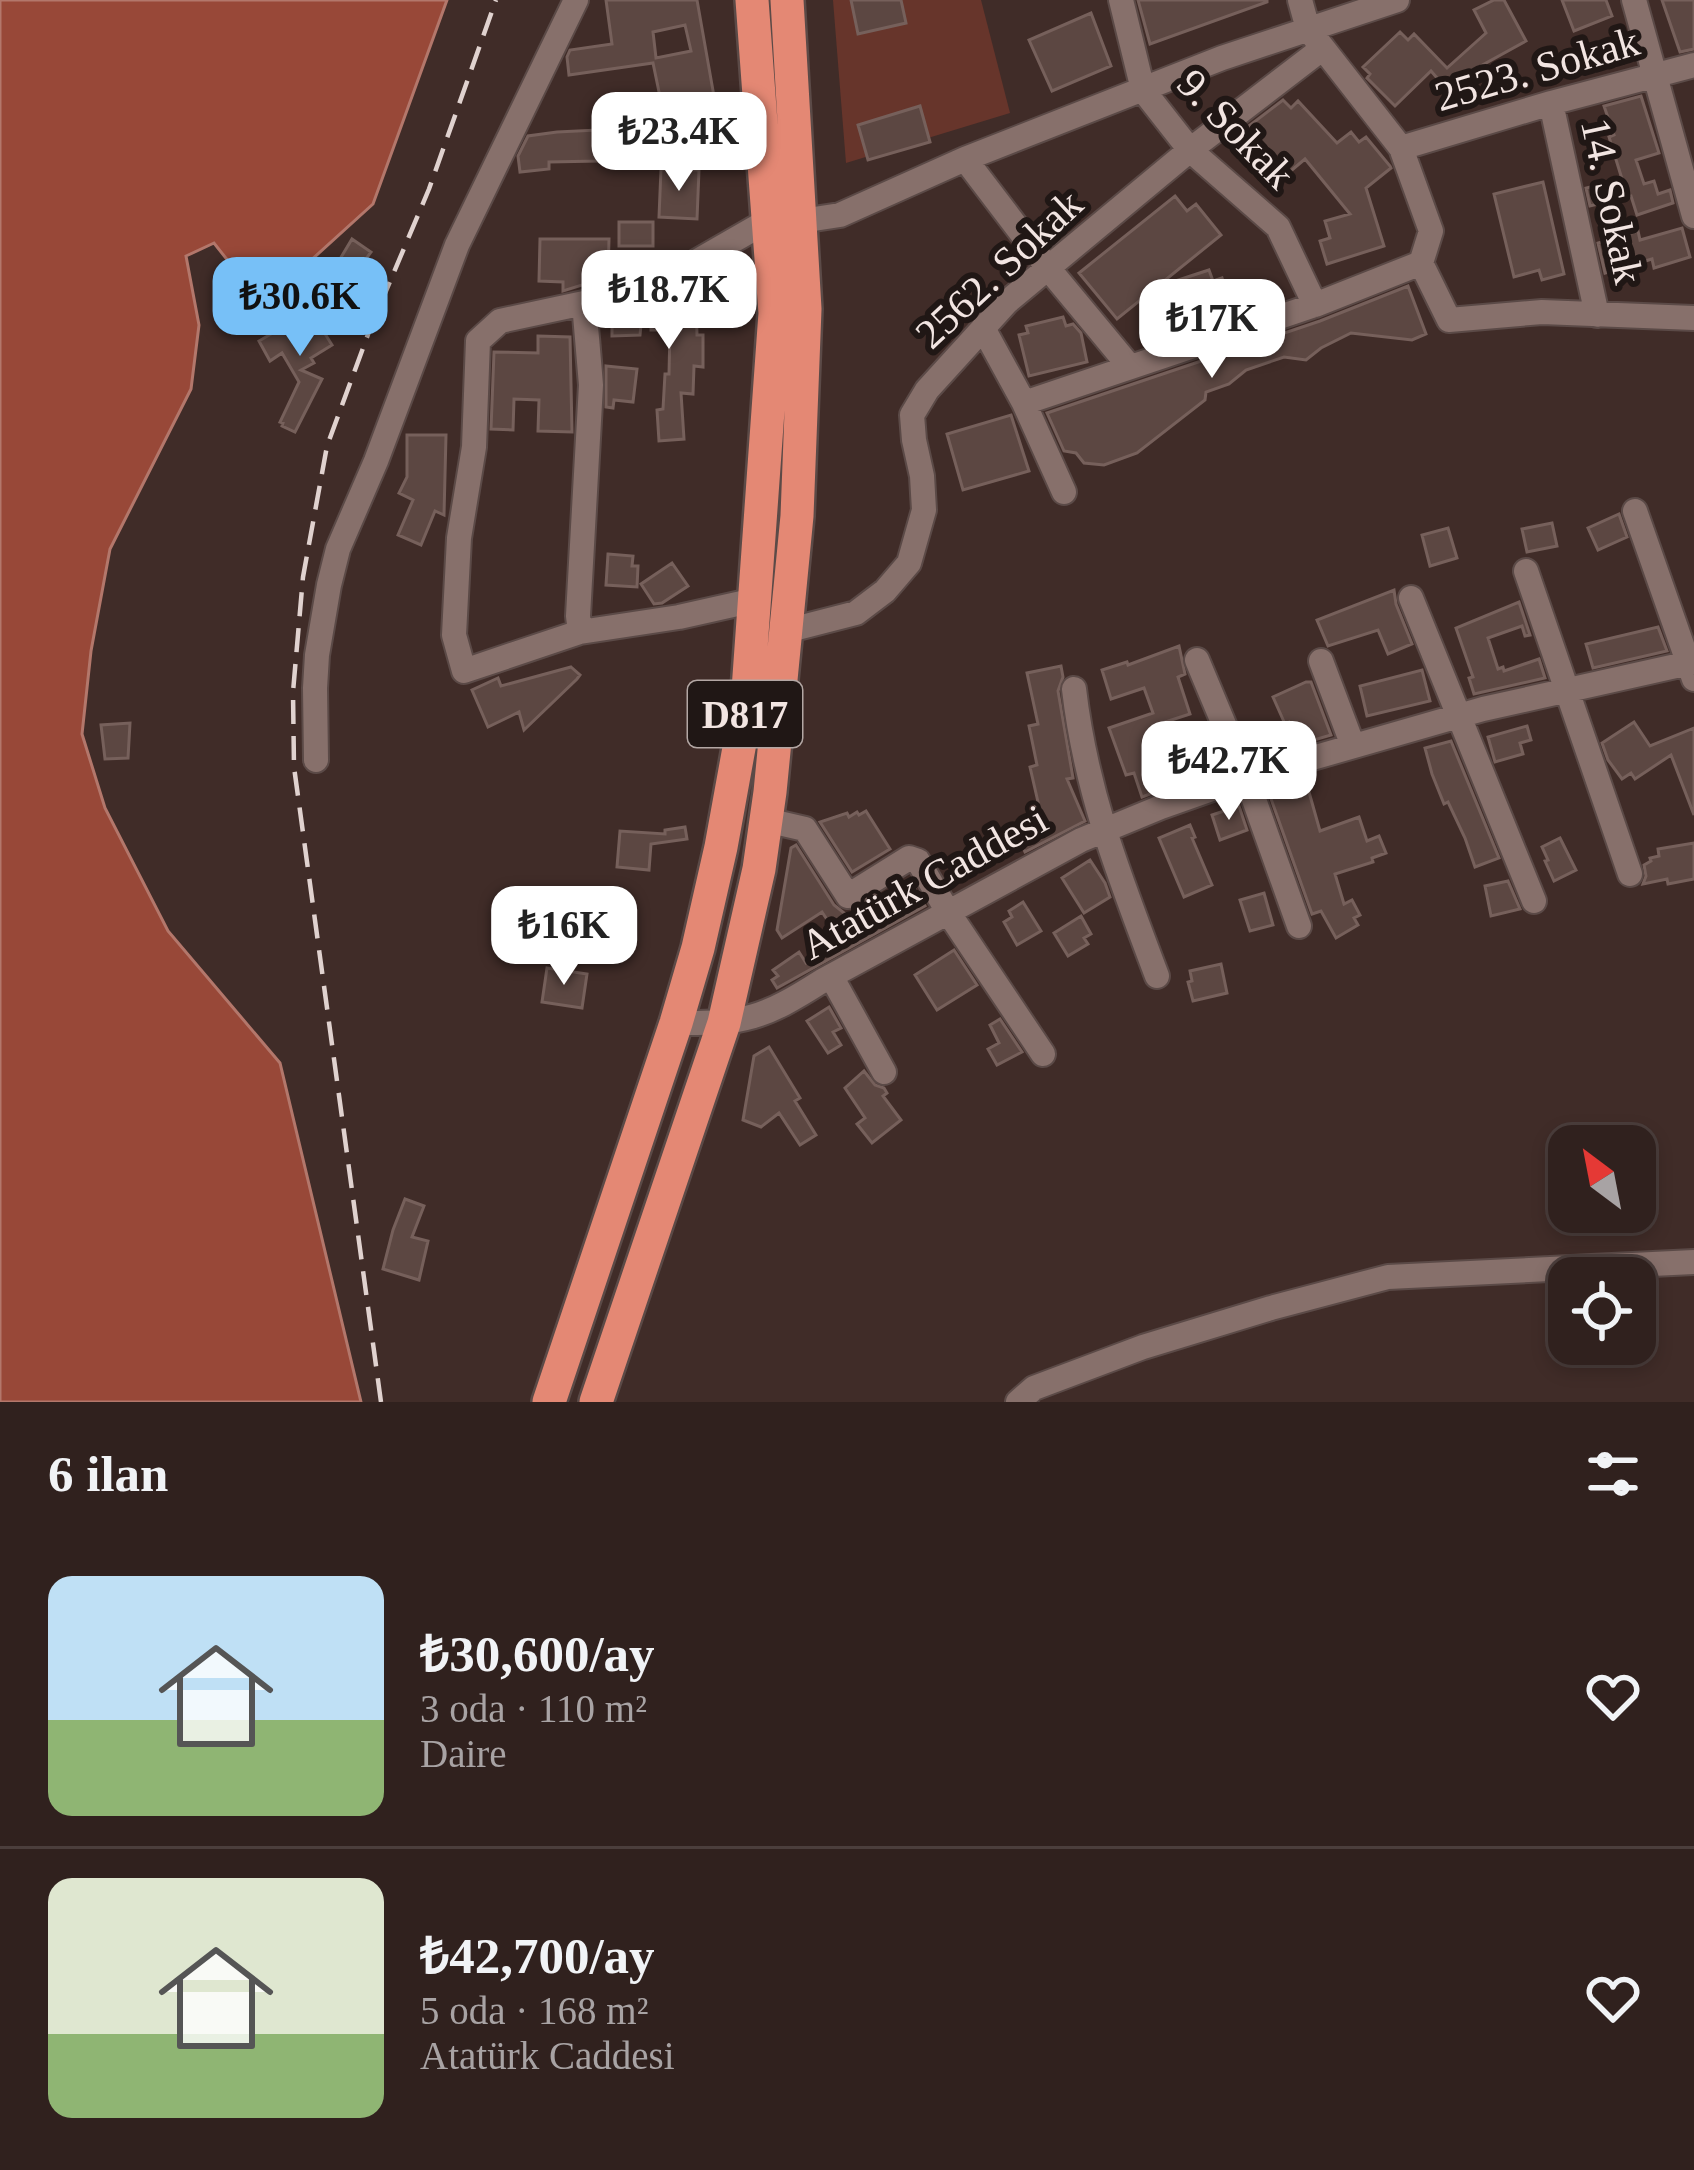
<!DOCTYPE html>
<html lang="tr">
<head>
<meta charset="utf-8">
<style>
  body { margin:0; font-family:"Times New Roman",serif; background:#382927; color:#f1f3f6; height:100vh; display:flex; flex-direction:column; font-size:45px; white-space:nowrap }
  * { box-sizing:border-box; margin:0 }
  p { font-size:39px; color:#a8a3a4 }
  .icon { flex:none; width:66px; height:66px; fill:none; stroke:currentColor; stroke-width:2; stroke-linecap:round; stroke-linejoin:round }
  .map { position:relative; height:1402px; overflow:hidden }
  .sheet { display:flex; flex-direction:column; background:#30211e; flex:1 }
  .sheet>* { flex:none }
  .needle { width:78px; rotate:328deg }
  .buttons { position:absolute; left:1548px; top:1125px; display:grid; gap:24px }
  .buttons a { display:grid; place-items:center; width:108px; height:108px; border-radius:24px; background:#30211e; box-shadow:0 6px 18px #0003,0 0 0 3px #4b3e3c; font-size:60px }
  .price { position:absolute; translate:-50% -102px; padding:0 27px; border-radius:24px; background:#fff; color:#222; font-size:39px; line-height:78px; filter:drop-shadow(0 3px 6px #0008) }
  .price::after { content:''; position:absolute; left:50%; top:72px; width:36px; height:27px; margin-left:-18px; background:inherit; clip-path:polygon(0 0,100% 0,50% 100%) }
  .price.active { background:#77c0f7; color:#111 }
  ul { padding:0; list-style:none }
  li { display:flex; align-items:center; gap:36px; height:300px; padding:0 48px }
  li+li { border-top:3px solid #4b3e3c }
  li span { display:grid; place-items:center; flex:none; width:336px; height:240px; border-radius:24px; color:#555 }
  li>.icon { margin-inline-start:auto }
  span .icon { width:144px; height:144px; fill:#fffc; stroke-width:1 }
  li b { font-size:51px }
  h2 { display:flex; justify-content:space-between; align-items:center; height:144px; padding:0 48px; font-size:51px }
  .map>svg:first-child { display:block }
  .green { fill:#67352b }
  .water { fill:#984838; stroke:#b3776b; stroke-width:3 }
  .building { fill:#5c4742; stroke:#76605b; stroke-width:3; fill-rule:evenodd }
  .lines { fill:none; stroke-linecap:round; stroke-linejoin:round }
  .minor-casing { stroke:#5b4a47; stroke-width:28 }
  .highway-casing { stroke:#5b4a47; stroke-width:38 }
  .minor { stroke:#87706b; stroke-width:24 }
  .highway { stroke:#e48874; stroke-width:33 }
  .rail { stroke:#e0d2cf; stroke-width:4.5; stroke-dasharray:24 12; stroke-linecap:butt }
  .labels { text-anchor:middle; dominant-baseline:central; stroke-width:12; stroke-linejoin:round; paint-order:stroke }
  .shield { fill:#201715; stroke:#b3a7a4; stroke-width:3 }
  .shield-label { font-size:39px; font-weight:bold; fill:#f2e5e2 }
  .street-label { font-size:42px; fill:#f2e5e2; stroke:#201715 }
</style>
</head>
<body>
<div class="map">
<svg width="1694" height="1402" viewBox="0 0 1694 1402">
  <rect width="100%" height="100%" fill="#402c28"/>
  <path class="green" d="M833 0H981L1010 113 846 163Z"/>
  <path class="water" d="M0 0H447L373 204 287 282 247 285 214 243 186 256 199 325 191 389 110 549 91 651 82 734 105 808 168 931 280 1063 361 1402H0Z"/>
  <path class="building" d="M606 0H697L718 119 696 123 693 110 664 116 653 63 569 75 567 57 570 50 612 44ZM685 25 691 51 656 58 653 32Z
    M851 0H901L906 23 858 34Z
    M1138 0H1267V2L1150 44Z
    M1494 0H1504L1526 41 1444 86 1431 71 1395 106 1367 78 1370 74 1363 67 1400 32 1408 40 1414 34 1447 68 1486 33 1474 10Z
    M1562 0H1606L1612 16 1574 31Z
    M1662 0H1694V49L1680 52Z
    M1091 13 1111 66 1052 91 1029 40Z
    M1641 96 1659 153 1636 160 1644 184 1654 181 1658 194 1670 190 1673 203 1637 215 1631 196 1590 206 1586 188 1622 179 1609 137 1614 135 1604 106Z
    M1283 100 1291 108 1298 101 1337 143 1351 132 1359 142 1366 137 1390 166 1391 168 1366 188 1384 246 1327 264 1320 241 1330 238 1325 221 1350 214 1305 159 1279 181 1246 145 1249 142 1241 132Z
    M920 106 930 142 868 160 858 125Z
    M597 130 598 161 549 162V169L520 172 518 156 528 136 557 132Z
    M661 169 699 170 697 219 659 217Z
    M1543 182 1564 274 1542 280 1539 270 1514 277 1494 194Z
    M1175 196 1187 211 1196 204 1221 235 1117 319 1079 273Z
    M619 222H653V246H619Z
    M1682 228 1690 257 1654 268 1652 259 1605 273 1598 243 1638 231 1640 240Z
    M352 239 371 252 363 263 361 262 349 284 331 274Z
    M540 239H609L608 277 563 291V282L539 281Z
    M1209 270 1213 281 1222 278 1227 294 1266 285 1271 303 1251 309 1250 305 1177 328 1163 285Z
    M1408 286 1426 334 1412 340 1351 333 1321 348 1306 360 1284 357 1246 370 1229 384 1206 392 1205 400 1137 453 1104 465 1084 463 1076 453 1064 451 1047 413 1320 321Z
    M696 297 697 335H703V367L694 366 693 394 681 393 684 439 659 441 657 410 663 409 665 374H669L670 330H651V325H641L640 335 612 336V311L625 306 654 305V298Z
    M321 298 331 307 317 321 332 345 311 358 314 363 301 370 322 379 295 432 282 426 283 423 280 422 299 382 282 353 270 361 259 341 290 323 293 328Z
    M1063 317 1066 326 1073 324 1081 333 1087 362 1029 376 1019 335 1028 333 1026 326Z
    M538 336 570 337 572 432 538 431 539 400 514 399 513 430 491 429 494 352 538 353Z
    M606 366 637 369 633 402 614 400 613 408 606 407Z
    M1011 415 1029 471 963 490 947 434Z
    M407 435H446L444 515 435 511 421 545 398 535 413 500 399 493 407 477Z
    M1619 514 1627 537 1598 550 1588 528Z
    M1552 523 1557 546 1527 552 1522 529Z
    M1448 528 1457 558 1430 566 1422 535Z
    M608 554 633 556 632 566H638L637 587 606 585Z
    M672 563 688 586 662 603 654 604 641 584Z
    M1394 590 1396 604 1412 644 1388 654 1378 630 1328 646 1317 620Z
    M1519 602 1530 635 1525 636 1522 626 1488 638 1498 669 1503 667 1504 671 1539 659 1545 678 1474 694 1469 678 1473 677 1456 628Z
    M1658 627 1667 651 1593 668 1586 644Z
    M1179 646 1185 674 1178 677 1190 714 1153 726 1167 766 1216 748 1224 767 1142 797 1134 773 1126 775 1109 728 1153 713 1144 688 1111 699 1102 670 1127 662 1128 665Z
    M1061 666 1063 677 1058 691 1073 778 1067 779 1085 821 1025 852 1021 843 1012 849 1005 838 1041 816 1035 804 1038 802 1030 767 1037 765 1029 726 1038 724 1027 673Z
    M571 667 580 675 577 679 524 730 519 712 488 727 472 690 498 678 501 686Z
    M1422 670 1430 701 1367 716 1360 686Z
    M1306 682H1311L1331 735 1297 745 1289 722 1285 724 1273 697Z
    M1634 722 1650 746 1694 728V815L1671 755 1635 779 1631 773 1622 779 1608 760 1602 743Z
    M130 723 128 758 105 759 101 725Z
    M1527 726 1531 740 1520 743 1523 754 1495 762 1488 737Z
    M1451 741 1499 858 1475 867 1465 838 1448 802 1444 804 1432 774 1425 748Z
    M1307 785 1320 831 1359 817 1367 841 1379 836 1386 853 1372 858 1373 862 1335 874 1344 904 1352 900 1360 915 1354 918 1358 925 1336 938 1321 911 1312 914 1270 796Z
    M1239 806 1247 830 1220 840 1212 815Z
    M866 811 890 849 852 872 820 822 847 813 849 817 857 812 859 815Z
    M1190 825 1195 837 1192 838 1212 885 1184 897 1159 838Z
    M685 827 687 839 651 844 649 870 617 867 620 831 665 834V830Z
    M1560 838 1576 870 1554 881 1545 861 1548 860 1542 847Z
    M1694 843V879L1668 884 1667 879 1643 884 1646 876 1644 865 1651 861 1650 858 1659 856 1658 849Z
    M796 845 834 905 849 917 911 882 925 906 777 988 772 980 778 976 773 970 799 952 806 963 842 942 822 912 782 938 777 930 791 848Z
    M1090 860 1105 883 1110 897 1084 913 1062 878Z
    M1508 881 1520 909 1491 916 1485 886Z
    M1264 893 1273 925 1250 931 1240 900Z
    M1023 902 1041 931 1017 945 1004 922 1012 917 1009 911Z
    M1081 916 1091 934 1084 938 1088 944 1068 956 1054 933Z
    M954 950 977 985 937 1010 915 975Z
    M1221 964 1227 993 1193 1001 1188 982 1192 981 1190 971Z
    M547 968 587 974 582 1008 542 1002Z
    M829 1007 841 1028 833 1032 841 1045 828 1053 807 1021Z
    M1000 1019 1022 1052 997 1065 988 1049 999 1043 990 1025Z
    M769 1047 800 1098 795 1101 816 1135 800 1145 779 1113 761 1127 743 1120 754 1056Z
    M864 1071 875 1085 884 1088 887 1093 883 1096 901 1120 872 1143 857 1124 865 1118 845 1088Z
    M405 1199 424 1206 412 1237 428 1241 419 1280 383 1269 393 1230Z"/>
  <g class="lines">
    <defs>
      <path id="minor" d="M1121 0 1143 90 1190 150 1278 227 1315 305
        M1300 0 1308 29 1401 148 1431 231 1421 263
        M1634 0 1694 216
        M1551 103 1597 315
        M1401 148 1551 103 1694 65
        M965 159 1048 268 1130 367
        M1421 263 1449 320 1542 312 1694 318
        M983 328 1024 403 1064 492
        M1024 403 1315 305 1421 263
        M1635 511 1694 679
        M1526 571 1630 874
        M1411 598 1534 901
        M755 600 679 617 580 632 578 616 591 385 584 303 689 266 769 220 801 221 840 215 965 159 1222 58 1397 0
        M786 631 856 613 885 591 909 563 924 510 922 476 914 440 912 415 927 390 1007 302 1190 150 1323 48
        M580 632 464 671 454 635 459 538 474 447 478 341 500 321 584 303
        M1197 660 1246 777 1299 926
        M1321 661 1353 746
        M1074 689C1086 793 1120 878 1157 976
        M316 760 315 688 317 655 329 585 338 549 376 461 457 245 576 0
        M766 820 805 829 848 896 909 858 918 861 948 912 1043 1054
        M831 976 884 1072
        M676 1023C745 1024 764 1018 822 981L1081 840 1161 807 1246 777 1483 709 1694 662
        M1018 1402 1034 1388 1143 1347 1271 1308 1388 1277 1694 1262"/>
      <path id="highway" d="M549 1402 676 1023 698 948 721 847 747 704 775 313 752 0
        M596 1402 724 1023 759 869 770 792 797 516 805 309 787 0"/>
    </defs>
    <use href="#minor" class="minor-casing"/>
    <use href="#highway" class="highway-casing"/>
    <use href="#minor" class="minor"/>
    <use href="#highway" class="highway"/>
    <path class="rail" d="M381 1402 294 767 293 692 303 577 327 446 370 329 429 189 496 0"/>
  </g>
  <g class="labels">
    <rect class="shield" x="688" y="681" width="114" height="66" rx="9"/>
    <g class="shield-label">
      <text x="745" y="714">D817</text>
    </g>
    <g class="street-label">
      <text transform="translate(1537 69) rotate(-16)">2523. Sokak</text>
      <text transform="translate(1236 129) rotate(46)">9. Sokak</text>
      <text transform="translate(1612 201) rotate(78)">14. Sokak</text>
      <text transform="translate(999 269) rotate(-43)">2562. Sokak</text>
      <text transform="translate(924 882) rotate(-29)">Atatürk Caddesi</text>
    </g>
  </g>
</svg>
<div class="buttons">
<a><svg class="needle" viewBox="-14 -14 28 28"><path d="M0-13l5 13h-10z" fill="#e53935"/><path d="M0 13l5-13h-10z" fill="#a8a3a4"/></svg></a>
<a><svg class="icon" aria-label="locate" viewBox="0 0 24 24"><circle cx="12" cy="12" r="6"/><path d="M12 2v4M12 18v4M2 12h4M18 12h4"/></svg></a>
</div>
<b class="price" style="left:679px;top:194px">₺23.4K</b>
<b class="price" style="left:669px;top:352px">₺18.7K</b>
<b class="price active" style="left:300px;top:359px">₺30.6K</b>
<b class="price" style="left:1212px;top:381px">₺17K</b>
<b class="price" style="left:1229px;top:823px">₺42.7K</b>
<b class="price" style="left:564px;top:988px">₺16K</b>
</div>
<section class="sheet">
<h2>6 ilan<svg class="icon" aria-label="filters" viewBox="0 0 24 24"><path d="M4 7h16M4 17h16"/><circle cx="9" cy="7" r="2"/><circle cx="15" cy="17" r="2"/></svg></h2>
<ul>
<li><span style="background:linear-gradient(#bfe0f5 60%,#8fb573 0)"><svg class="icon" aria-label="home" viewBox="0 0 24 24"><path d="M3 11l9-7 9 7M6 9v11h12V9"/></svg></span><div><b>₺30,600/ay</b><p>3 oda · 110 m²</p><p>Daire</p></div><svg class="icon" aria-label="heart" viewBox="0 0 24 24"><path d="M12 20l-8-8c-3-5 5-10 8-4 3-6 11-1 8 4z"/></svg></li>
<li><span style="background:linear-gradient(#dfe7d0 65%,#8fb573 0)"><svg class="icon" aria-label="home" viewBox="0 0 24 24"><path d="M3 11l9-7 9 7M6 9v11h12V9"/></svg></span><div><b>₺42,700/ay</b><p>5 oda · 168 m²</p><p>Atatürk Caddesi</p></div><svg class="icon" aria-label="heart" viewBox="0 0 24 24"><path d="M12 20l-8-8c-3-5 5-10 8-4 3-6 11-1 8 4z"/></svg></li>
</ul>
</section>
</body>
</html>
